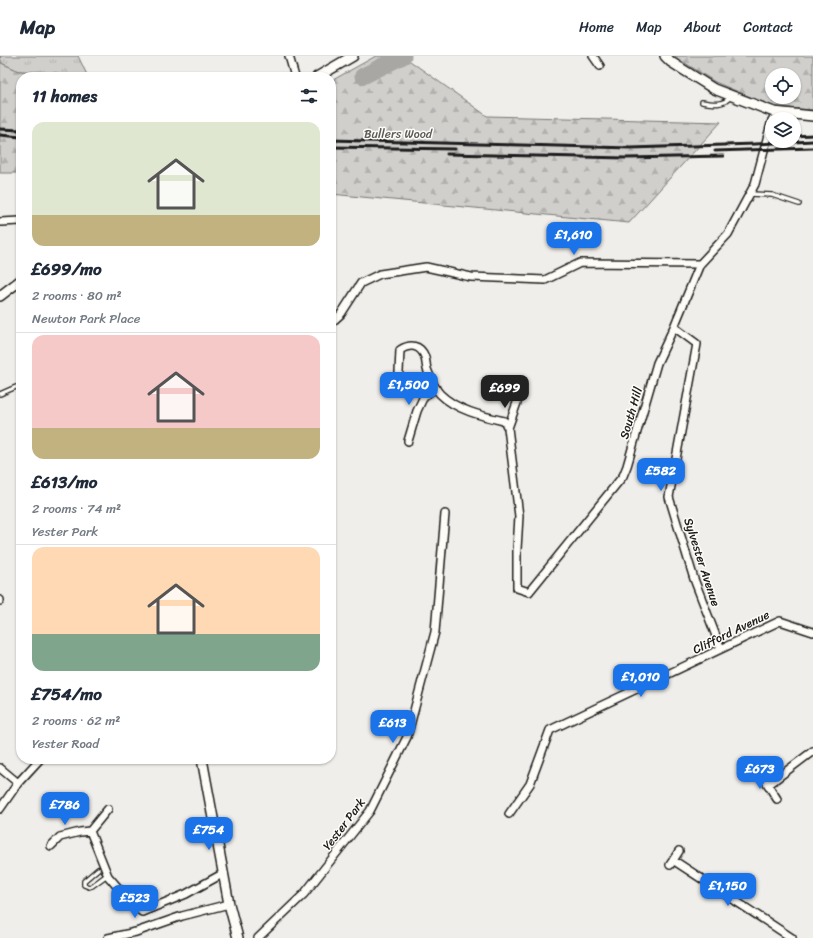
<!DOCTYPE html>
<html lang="en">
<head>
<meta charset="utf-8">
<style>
  body { margin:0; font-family:Sriracha,sans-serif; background:#f2f2f3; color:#1f2937; height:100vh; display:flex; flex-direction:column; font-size:15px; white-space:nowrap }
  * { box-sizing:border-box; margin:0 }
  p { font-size:13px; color:#747a83 }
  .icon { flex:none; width:22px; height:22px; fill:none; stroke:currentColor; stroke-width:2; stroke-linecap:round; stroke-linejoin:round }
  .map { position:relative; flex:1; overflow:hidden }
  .sheet { position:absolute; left:16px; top:16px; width:320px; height:692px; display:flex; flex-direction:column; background:#fff; border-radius:16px; box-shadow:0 1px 3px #0004 }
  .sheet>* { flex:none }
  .fabs { position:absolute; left:765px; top:12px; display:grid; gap:8px }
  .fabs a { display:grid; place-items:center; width:36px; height:36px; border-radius:50%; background:#fff; box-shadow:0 1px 3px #0004; font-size:20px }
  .price { position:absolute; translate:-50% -34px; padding:0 9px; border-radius:8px; background:#1a73e8; color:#fff; font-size:13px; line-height:26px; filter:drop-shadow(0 1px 2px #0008) }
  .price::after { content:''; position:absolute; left:50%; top:24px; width:12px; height:9px; margin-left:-6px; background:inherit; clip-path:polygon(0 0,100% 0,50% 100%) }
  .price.active { background:#222; color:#fff }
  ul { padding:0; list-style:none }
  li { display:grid; align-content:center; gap:8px; height:212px; padding:0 16px }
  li+li { border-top:1px solid #e0e1e3 }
  li span { display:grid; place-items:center; height:124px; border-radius:12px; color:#555 }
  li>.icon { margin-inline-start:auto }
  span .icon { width:72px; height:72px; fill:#fffc; stroke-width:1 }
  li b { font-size:17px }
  h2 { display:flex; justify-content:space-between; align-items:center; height:48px; padding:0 16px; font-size:17px }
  header { display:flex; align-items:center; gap:24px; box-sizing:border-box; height:56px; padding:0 20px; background:#fff; border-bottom:1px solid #e0e1e3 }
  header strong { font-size:19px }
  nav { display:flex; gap:22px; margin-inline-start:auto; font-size:14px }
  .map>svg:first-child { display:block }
  .grass { fill:url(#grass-tufts); stroke:#767674 }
  .forest { fill:url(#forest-firs); stroke:#767674; fill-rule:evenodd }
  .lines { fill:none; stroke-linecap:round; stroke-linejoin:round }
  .river { stroke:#a8a7a3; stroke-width:17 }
  .service-casing { stroke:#1c1c1c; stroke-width:6 }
  .minor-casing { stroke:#1c1c1c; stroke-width:10 }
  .tertiary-casing { stroke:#1c1c1c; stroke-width:12 }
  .service { stroke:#fdfcf7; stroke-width:3.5 }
  .minor { stroke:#fdfcf7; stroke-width:7 }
  .tertiary { stroke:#fdfcf7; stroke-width:9 }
  .rail { stroke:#1c1c1c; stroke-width:3 }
  .labels { text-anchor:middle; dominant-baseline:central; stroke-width:3; stroke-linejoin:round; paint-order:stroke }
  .park-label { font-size:12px; fill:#5b5b5a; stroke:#fdfcf7 }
  .street-label { font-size:12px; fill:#1c1c1c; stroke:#fdfcf7 }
</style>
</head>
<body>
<header>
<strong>Map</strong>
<nav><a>Home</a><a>Map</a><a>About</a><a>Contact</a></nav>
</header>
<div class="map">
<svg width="813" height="882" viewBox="0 0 813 882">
  <defs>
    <pattern id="grass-tufts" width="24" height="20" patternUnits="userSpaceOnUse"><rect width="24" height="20" fill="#d0cfcc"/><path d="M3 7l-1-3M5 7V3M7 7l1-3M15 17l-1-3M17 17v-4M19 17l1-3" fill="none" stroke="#b2b1af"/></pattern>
    <pattern id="forest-firs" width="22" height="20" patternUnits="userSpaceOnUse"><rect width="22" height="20" fill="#d0cfcc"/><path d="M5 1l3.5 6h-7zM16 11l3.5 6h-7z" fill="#b2b1af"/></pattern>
  </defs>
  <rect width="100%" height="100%" fill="#f0eeea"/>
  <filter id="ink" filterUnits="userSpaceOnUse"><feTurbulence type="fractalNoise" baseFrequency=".025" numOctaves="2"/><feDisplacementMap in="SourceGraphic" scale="8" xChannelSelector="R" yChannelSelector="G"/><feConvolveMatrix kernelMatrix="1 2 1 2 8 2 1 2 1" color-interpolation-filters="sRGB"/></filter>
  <g filter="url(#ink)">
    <path class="grass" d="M0 0H78L88 21H68L57 17 19 15 1 7Z"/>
    <path class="forest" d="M0 0 1 7 19 15 57 17 68 21H21V117H0Z
      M376 0H403L487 60 721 66 629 167 331 138V25Z
      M674 0H813V54L774 51 715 26ZM772 19H794V41H772Z"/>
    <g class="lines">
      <path class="river" d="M363 20 403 0"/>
      <defs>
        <path id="service" d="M702 46C713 48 724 50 731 40
          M750 138 772 139 799 148
          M0 338 16 331
          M98 813 84 825V829L89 831 92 830 107 819"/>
        <path id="minor" d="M289 0 295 21
          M593 0 600 10
          M0 166 21 165
          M331 267 341 258 361 227 380 218 426 211 471 221 545 224 580 207 700 208 728 178 755 128 772 64
          M674 271 697 288 669 441 694 523 721 593
          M399 316 400 294C410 288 420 288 425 301 426 305 426 309 427 313 430 321 434 332 440 338 456 354 482 360 504 365L508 372 519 460 517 493V532L529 536 623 420 627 410 657 307 674 271 700 208
          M508 372 519 341
          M408 385 417 355 424 340 436 332
          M0 545V544
          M0 712 18 727
          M760 716 777 743
          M768 729 813 695
          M0 753 18 727 40 703
          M509 758 530 728 550 674 780 565 813 576
          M90 775 108 820 133 849 142 856 186 838 224 817
          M51 790 60 781 80 776 90 775 108 753
          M673 804 792 882
          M670 809 679 795
          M108 882 136 876 182 860 229 848
          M258 882 304 838 370 755 407 681 435 576 445 458"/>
        <path id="tertiary" d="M665 0 671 6 714 33 774 56 813 60
          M317 21 353 0
          M0 240 21 224
          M202 703 229 848 238 882"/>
      </defs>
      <use href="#service" class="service-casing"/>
      <use href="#minor" class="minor-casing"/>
      <use href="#tertiary" class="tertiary-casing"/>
      <use href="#service" class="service"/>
      <use href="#minor" class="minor"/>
      <use href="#tertiary" class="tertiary"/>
      <path class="rail" d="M0 73 21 74
        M0 79 21 81
        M794 80 813 79
        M331 84 631 92 755 88 813 85
        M331 91 455 93
        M715 95 813 92
        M447 98 626 102 723 100"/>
    </g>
  </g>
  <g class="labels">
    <g class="park-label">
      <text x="398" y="78">Bullers Wood</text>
    </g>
    <g class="street-label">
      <text transform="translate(631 357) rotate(-74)">South Hill</text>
      <text transform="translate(702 506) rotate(72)">Sylvester Avenue</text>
      <text transform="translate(731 576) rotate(-26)">Clifford Avenue</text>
      <text transform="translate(344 768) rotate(-53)">Yester Park</text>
    </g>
  </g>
</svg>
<div class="fabs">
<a><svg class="icon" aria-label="locate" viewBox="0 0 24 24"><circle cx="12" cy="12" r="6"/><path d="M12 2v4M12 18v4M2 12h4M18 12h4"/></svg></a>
<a><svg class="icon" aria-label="layers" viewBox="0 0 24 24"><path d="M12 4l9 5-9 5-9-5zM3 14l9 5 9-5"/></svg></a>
</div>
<b class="price" style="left:574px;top:200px">£1,610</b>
<b class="price" style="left:409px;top:350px">£1,500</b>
<b class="price active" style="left:505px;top:353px">£699</b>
<b class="price" style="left:661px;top:436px">£582</b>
<b class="price" style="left:641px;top:642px">£1,010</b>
<b class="price" style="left:393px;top:688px">£613</b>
<b class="price" style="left:760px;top:734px">£673</b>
<b class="price" style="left:65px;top:770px">£786</b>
<b class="price" style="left:209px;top:795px">£754</b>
<b class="price" style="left:728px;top:851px">£1,150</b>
<b class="price" style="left:135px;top:863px">£523</b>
<section class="sheet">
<h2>11 homes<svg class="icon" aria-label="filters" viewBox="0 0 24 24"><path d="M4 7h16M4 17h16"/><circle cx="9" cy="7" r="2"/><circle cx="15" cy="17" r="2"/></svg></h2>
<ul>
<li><span style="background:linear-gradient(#dfe7d0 75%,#c2b280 0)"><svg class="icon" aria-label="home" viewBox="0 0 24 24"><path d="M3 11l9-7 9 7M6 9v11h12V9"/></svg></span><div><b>£699/mo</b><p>2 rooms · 80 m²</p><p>Newton Park Place</p></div></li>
<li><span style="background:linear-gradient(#f6c9c9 75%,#c2b280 0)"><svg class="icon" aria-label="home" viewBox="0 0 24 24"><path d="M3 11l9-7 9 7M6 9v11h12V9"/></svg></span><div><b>£613/mo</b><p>2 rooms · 74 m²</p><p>Yester Park</p></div></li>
<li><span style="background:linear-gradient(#ffd9b3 70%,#7fa58c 0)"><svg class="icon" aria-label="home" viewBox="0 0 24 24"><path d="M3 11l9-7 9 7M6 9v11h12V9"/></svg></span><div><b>£754/mo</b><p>2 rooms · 62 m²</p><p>Yester Road</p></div></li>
</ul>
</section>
</div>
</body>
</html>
